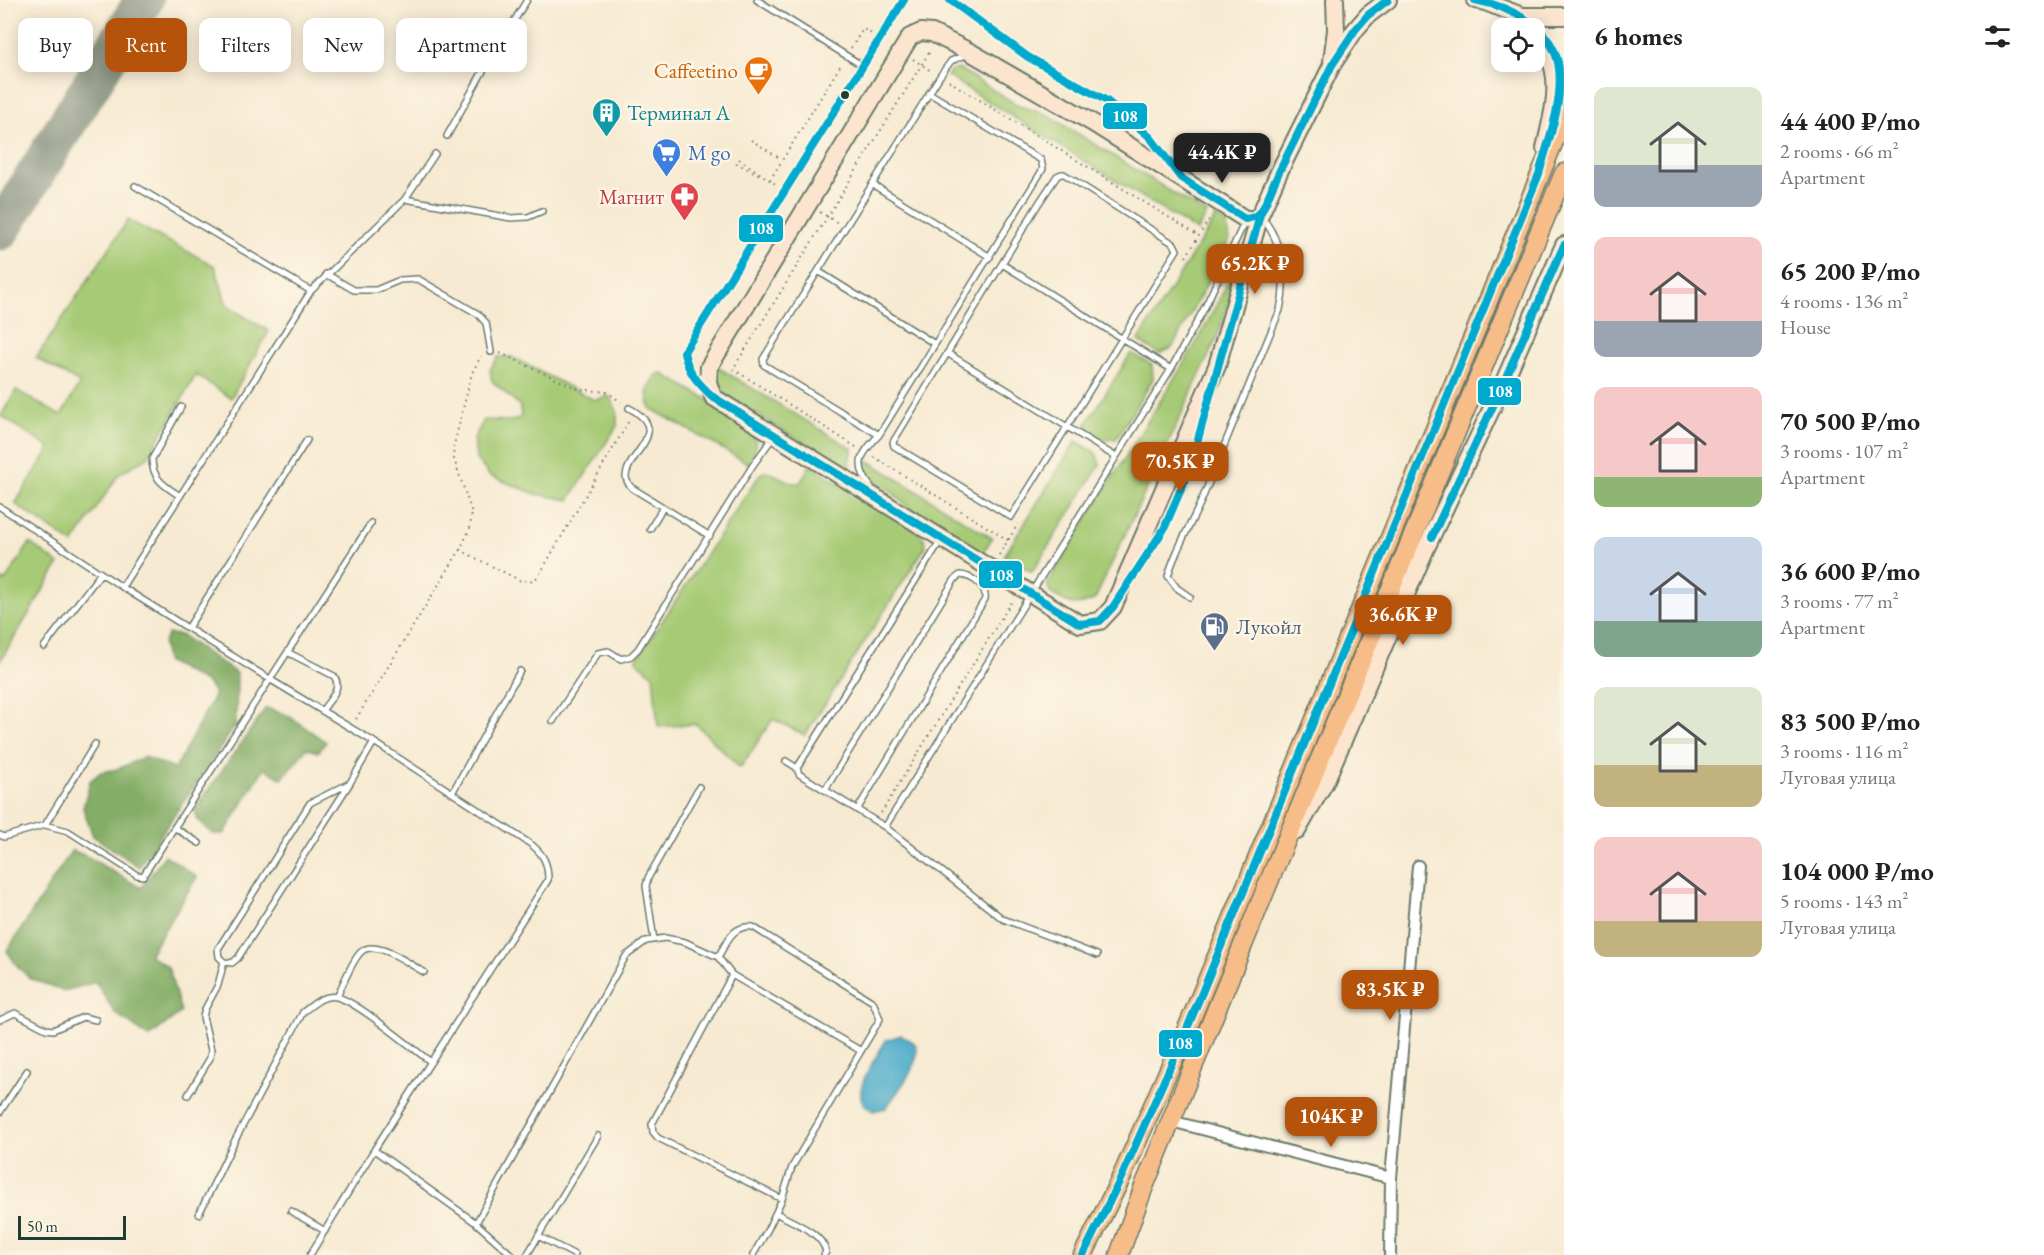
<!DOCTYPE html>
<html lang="en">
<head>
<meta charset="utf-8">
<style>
  body { margin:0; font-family:"EB Garamond",serif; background:#f6f6f6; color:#222; height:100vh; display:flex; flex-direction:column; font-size:22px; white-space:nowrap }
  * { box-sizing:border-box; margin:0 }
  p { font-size:20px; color:#767676 }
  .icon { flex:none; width:33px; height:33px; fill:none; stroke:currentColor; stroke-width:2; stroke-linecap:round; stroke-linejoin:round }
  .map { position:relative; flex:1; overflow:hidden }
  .sheet { display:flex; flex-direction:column; background:#fff; width:480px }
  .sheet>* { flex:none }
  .banner { position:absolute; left:18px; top:18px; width:570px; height:54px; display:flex; gap:12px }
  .fabs { position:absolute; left:1491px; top:18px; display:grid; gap:12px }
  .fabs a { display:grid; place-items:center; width:54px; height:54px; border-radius:12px; background:#fff; box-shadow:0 3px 15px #0003; font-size:30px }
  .scale { position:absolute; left:18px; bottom:15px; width:108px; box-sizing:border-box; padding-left:6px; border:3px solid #1f3d34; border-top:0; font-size:16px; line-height:21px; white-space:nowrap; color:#1f3d34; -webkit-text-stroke:4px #fcf5e5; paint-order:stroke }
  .price { position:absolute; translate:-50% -51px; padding:0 14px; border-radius:12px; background:#b45309; color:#fff; font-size:20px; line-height:39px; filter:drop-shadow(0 2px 3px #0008) }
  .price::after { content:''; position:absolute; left:50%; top:36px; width:18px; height:14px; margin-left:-9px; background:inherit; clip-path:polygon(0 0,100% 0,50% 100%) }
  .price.current { background:#222; color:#fff }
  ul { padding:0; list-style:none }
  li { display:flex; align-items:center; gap:18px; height:150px; padding:0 30px }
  li span { display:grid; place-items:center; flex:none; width:168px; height:120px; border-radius:12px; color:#555 }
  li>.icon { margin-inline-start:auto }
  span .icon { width:72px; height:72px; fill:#fffc; stroke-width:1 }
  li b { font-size:26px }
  h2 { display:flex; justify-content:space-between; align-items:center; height:72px; padding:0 30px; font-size:26px }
  .chip { padding:0 21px; border-radius:12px; background:#fff; box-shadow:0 3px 15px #0003; font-size:21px; line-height:54px }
  .chip.current { background:#b45309; color:#fff }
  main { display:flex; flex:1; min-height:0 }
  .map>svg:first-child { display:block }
  .green { fill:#a6ca74; stroke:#628454; stroke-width:1.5 }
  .forest { fill:#84ae66; stroke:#52764d; stroke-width:1.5 }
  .water { fill:#4bacca; stroke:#35747f; stroke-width:1.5 }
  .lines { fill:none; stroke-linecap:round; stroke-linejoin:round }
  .taxiway { stroke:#8b9483; stroke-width:39 }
  .lane-casing { stroke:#6b7a6b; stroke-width:8 }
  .street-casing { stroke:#6b7a6b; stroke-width:14 }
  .secondary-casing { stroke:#6b7a6b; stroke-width:20 }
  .primary-casing { stroke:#6b7a6b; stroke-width:21 }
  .path { stroke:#6b7a6b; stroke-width:2; stroke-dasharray:1.5 4.5; stroke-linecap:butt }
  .lane { stroke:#fff; stroke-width:5 }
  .street { stroke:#fff; stroke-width:10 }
  .secondary { stroke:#fce5cf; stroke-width:16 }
  .primary { stroke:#f7bd88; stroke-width:18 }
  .bus-1-casing { stroke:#fcf5e5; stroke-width:12 }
  .bus-1 { stroke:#00a9ce; stroke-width:8 }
  .bus-dot { fill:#1f3d34; stroke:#fcf5e5; stroke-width:2 }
  .labels { text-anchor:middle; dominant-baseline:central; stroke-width:5; stroke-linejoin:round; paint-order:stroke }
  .food-label { font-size:21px; fill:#c56008; stroke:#fcf5e5; text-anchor:end }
  .culture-label { font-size:21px; fill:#0d838f; stroke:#fcf5e5; text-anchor:start }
  .shop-label { font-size:21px; fill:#366cbe; stroke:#fcf5e5; text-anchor:start }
  .health-label { font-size:21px; fill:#be3a42; stroke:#fcf5e5; text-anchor:end }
  .service-label { font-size:21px; fill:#4e5e75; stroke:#fcf5e5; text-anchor:start }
  .line-badge { stroke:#fcf5e5; stroke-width:2 }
  .badge-label { font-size:16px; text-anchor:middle; font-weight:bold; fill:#fff }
</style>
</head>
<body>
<main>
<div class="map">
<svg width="1564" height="1255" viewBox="0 0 1564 1255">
  <rect width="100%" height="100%" fill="#fcf5e5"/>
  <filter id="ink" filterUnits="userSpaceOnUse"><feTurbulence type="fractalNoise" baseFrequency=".0167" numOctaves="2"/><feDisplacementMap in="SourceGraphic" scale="12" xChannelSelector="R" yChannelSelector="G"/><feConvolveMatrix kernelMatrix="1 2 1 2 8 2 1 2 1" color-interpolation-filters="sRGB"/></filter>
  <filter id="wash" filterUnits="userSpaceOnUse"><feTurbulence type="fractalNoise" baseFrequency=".008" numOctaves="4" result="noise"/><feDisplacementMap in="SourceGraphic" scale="24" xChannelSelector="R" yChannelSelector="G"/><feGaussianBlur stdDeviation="1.35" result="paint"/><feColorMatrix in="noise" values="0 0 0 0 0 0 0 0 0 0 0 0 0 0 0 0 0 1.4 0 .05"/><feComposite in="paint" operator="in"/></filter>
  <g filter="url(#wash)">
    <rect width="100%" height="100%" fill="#f7ead2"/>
    <path class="green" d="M959 69 1019 106 1046 114 1207 214 1197 231 947 76 950 71Z
      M1216 217 1226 223 1229 239 1223 254 1172 348 1159 354 1138 341Z
      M128 220 215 266 227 306 269 331 231 398 196 375 148 457 119 474 73 544 15 504 50 448 1 416 16 390 61 416 80 383 36 358Z
      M1230 279H1236L1217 338 1095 599C1075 610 1069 603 1050 593L1047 583 1197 342Z
      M1131 353 1152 365 1153 379 1116 439 1104 440 1084 428Z
      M498 357H512L594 400 609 396 617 411V426L569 500 536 494 490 476 476 459 474 439 484 420 512 421 521 417 520 406 492 381 490 370Z
      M717 367 853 449 849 461 852 473 713 387Z
      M661 373 705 398 751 430C759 444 756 451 749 464L650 408 647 393 655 376Z
      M1076 441 1096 453 1100 465 1032 572 1004 556Z
      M867 460 992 538 981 556 913 513 892 492 871 479 865 469Z
      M810 465 920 533 925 540 926 546 805 735 773 719 740 768 696 724 658 727 653 675 636 660 760 474 767 471 792 483H800Z
      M30 543 59 564 0 661V579L5 581Z"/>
    <path class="forest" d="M168 634 181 635 237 674 236 725 139 867 93 836 83 808 90 781 101 772 118 769 144 757 175 769 215 694 207 683 166 661 163 643Z
      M266 708 287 715 326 742 318 752 307 748 282 779 264 768 224 834H213L197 819 195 809Z
      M72 850 88 857 141 888 165 855 197 877 149 955 168 967 181 1012 149 1037 115 1013 96 982 64 991 31 979 18 967 7 951Z"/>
    <path class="water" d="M901 1035C904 1037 911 1040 914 1043 927 1057 895 1095 886 1108L873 1111C869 1108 864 1105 862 1101 855 1085 878 1055 886 1040Z"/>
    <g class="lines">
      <path class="taxiway" d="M0 231 144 0"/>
    </g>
  </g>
  <g filter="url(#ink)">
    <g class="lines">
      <defs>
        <path id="lane" d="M757 0 863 66
          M950 0 1028 57 1107 101 1150 137 1171 165
          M501 42 527 0
          M447 136 493 53
          M1061 174H1064L1174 244 1177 250 1011 517 894 446 893 442 1039 203 1057 176Z
          M872 184 990 257
          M135 186 311 291 405 199 435 154
          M405 199 511 218 528 217 542 211
          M1002 264 1171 369
          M818 271 935 344
          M326 274 354 290H376L400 280 418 279 478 314 486 323 491 352
          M947 353 1116 457
          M706 390C691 377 687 370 684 352L904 0
          M629 408C673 431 628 452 626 476 626 481 629 485 632 488L710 536
          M879 435 764 365 763 359 940 76 951 61 968 54
          M871 487C853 464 861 454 879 435L1043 169 1041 160 929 93
          M180 496C165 486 152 479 152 459L181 407
          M0 507 122 587 271 680 374 742 532 845C544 855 548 864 548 880L374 1150 310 1255
          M650 529 663 507
          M941 540 797 768 799 774 885 827 1171 369 1205 307 1245 221
          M1135 573C1145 558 1155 544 1164 529 1183 495 1193 455 1203 418
          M122 587 311 291
          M1190 597 1177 588 1168 576C1176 548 1192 523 1203 497 1229 434 1254 372 1280 310 1287 281 1283 242 1263 219
          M188 628 307 440
          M44 647 101 573
          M289 653 334 676C343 688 329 700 322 711
          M553 721 598 653 608 651 621 659 631 656 638 649 753 465 774 436
          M786 761 797 768
          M825 790 955 579 960 575C972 576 987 586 985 599L857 810
          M452 793 520 671
          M45 825 95 744
          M885 827 1003 919 1097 955
          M175 828 199 843
          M0 835 4 837 45 825 68 831 137 875 143 876 371 523
          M654 940 646 886 648 878 699 787
          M718 957C727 942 733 924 753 927L873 1002 880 1019 792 1167 782 1199 768 1229 753 1255
          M224 962 232 963 238 958 350 783 374 742
          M224 962 219 957 218 949 310 803 350 783
          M732 975 652 1124 653 1132 658 1138 782 1199
          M337 997C342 986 353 959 361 952 375 938 409 964 424 972
          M0 1020 15 1013 46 1029 53 1030 83 1017 96 1020
          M188 1095 210 1058 211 1050 203 1017 205 1009 218 985 224 962
          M0 1112 27 1071
          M374 1150 476 1223 512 1255
          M291 1211 325 1231
          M776 1213C792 1222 822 1232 826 1252L824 1255
          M199 1214 233 1144 303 1012C314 1004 323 994 337 997 356 1001 412 1048 431 1062
          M476 1223 626 956 646 941 665 938 685 942 718 957 732 975 861 1051
          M538 1236 575 1255
          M527 1255 598 1136"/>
        <path id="street" d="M1171 1121 1391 1178 1390 1255
          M1391 1178 1418 866"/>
        <path id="secondary" d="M1475 0 1485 2 1522 16H1564
          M1522 16C1564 65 1560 85 1545 148
          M1332 61 1336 30 1335 0
          M1260 215 1254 219H1245L1093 123 972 53 932 33 921 32 910 37 709 367 708 382 713 397 1080 624 1100 621 1113 607 1217 366 1260 215 1279 172 1332 65 1355 30 1368 15 1388 0
          M1297 831 1325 782 1426 548 1499 393 1564 245"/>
        <path id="primary" d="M1083 1255 1121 1178 1189 1024 1564 117
          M1119 1255 1143 1189 1270 879 1564 173"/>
      </defs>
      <use href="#lane" class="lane-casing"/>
      <use href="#street" class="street-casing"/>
      <use href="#secondary" class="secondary-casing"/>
      <use href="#primary" class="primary-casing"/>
      <path class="path" d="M851 48 863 29 872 34
        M913 59 931 71
        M949 81 1199 236
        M751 140 781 159
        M739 159 777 185
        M736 163 762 176
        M770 180 842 63
        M820 212 838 223
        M1186 257 1211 216
        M500 353 578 389 607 392 621 402
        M856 447 733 369 930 51
        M874 457 1008 540
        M460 550 521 581H530L538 577 629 421
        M999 555 1018 524
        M356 719 460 550 470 528 472 513 454 459 453 449 472 373 481 356
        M881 813 1012 601"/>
      <use href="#lane" class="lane"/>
      <use href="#street" class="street"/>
      <use href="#secondary" class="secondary"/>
      <use href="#primary" class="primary"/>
      <defs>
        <path id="bus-1" d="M904 0 684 352C688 373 698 383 713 397L1080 624 1100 621 1113 607 1164 529 1190 468 1260 215 1279 172 1332 65 1355 30 1368 15 1388 0
          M950 0 1028 57 1107 101 1150 137 1181 178 1245 219C1264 218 1268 197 1274 182
          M1432 537 1499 393 1564 245
          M1083 1255 1121 1178 1189 1024 1539 174C1548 141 1563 104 1559 69 1555 28 1511 7 1475 0"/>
      </defs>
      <use href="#bus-1" class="bus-1-casing"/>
      <use href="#bus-1" class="bus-1"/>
    </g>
  </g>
  <defs>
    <symbol id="cafe-pin" viewBox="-11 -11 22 30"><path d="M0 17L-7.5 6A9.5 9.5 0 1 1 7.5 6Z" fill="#e8710a" stroke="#fcf5e5"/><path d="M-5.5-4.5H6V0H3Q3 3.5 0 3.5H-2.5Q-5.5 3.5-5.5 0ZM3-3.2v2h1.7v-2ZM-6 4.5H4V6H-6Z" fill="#fff"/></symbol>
    <symbol id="building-pin" viewBox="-11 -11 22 30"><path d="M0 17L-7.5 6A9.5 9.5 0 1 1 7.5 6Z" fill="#0f9aa8" stroke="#fcf5e5"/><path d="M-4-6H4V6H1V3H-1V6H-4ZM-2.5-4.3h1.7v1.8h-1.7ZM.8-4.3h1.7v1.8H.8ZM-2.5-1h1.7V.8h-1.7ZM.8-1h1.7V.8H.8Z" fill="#fff"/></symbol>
    <symbol id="supermarket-pin" viewBox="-11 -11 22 30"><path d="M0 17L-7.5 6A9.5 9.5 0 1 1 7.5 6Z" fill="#3f7fe0" stroke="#fcf5e5"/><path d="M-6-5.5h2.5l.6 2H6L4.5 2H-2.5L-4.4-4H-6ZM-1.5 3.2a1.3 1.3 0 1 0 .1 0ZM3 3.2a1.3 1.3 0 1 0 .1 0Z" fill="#fff"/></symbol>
    <symbol id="pharmacy-pin" viewBox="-11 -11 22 30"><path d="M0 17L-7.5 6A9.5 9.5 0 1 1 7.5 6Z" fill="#e0444e" stroke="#fcf5e5"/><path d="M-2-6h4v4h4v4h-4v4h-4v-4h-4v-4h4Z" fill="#fff"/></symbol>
    <symbol id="fuel-pin" viewBox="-11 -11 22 30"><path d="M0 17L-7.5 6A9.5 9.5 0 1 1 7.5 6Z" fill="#5c6f8a" stroke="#fcf5e5"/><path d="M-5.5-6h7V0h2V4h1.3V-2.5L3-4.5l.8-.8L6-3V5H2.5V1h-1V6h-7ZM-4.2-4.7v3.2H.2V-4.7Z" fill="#fff"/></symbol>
  </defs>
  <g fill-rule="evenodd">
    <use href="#cafe-pin" x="742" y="54" width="33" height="45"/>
    <use href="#building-pin" x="590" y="96" width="33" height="45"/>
    <use href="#supermarket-pin" x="650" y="136" width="33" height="45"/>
    <use href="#pharmacy-pin" x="668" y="180" width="33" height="45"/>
    <use href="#fuel-pin" x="1198" y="610" width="33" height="45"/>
  </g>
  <circle class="bus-dot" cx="845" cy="95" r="5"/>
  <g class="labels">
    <g class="food-label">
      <text x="738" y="70">Caffeetino</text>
    </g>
    <g class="culture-label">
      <text x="627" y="112">Терминал А</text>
    </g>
    <g class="shop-label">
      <text x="688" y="152">М go</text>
    </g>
    <g class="health-label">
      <text x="664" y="196">Магнит</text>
    </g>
    <g class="service-label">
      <text x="1236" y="626">Лукойл</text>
    </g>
  </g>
  <g class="line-badge">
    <rect x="1102" y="102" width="46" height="28" rx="6" fill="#00a9ce"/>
    <rect x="738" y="214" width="46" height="29" rx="6" fill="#00a9ce"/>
    <rect x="1477" y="377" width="45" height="29" rx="6" fill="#00a9ce"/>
    <rect x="978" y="560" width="45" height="29" rx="6" fill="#00a9ce"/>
    <rect x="1158" y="1029" width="45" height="29" rx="6" fill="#00a9ce"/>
  </g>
  <g class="badge-label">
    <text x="1125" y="122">108</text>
    <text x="761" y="234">108</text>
    <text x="1500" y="397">108</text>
    <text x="1001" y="581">108</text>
    <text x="1180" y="1049">108</text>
  </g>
</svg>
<div class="fabs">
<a><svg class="icon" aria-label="locate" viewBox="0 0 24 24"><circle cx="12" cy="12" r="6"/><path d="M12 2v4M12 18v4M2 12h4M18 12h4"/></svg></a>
</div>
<div class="scale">50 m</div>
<b class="price current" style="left:1222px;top:184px">44.4K ₽</b>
<b class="price" style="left:1255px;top:295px">65.2K ₽</b>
<b class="price" style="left:1180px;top:493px">70.5K ₽</b>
<b class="price" style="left:1403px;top:646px">36.6K ₽</b>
<b class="price" style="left:1390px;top:1021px">83.5K ₽</b>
<b class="price" style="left:1331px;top:1148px">104K ₽</b>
<div class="banner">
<a class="chip">Buy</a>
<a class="chip current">Rent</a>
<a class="chip">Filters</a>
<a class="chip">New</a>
<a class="chip">Apartment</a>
</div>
</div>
<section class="sheet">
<h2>6 homes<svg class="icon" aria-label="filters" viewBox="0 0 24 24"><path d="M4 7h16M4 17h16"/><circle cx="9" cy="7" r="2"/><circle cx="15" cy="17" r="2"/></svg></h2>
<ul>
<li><span style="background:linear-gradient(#dfe7d0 65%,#9aa5b1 0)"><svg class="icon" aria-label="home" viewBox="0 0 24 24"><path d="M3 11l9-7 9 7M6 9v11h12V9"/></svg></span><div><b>44 400 ₽/mo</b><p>2 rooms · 66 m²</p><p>Apartment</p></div></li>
<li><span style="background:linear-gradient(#f6c9c9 70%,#9aa5b1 0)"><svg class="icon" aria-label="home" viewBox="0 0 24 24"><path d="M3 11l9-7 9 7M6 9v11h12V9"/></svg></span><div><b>65 200 ₽/mo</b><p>4 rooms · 136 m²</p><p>House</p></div></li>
<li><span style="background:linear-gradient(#f6c9c9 75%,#8fb573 0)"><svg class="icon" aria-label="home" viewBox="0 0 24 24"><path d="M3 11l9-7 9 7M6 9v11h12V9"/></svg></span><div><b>70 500 ₽/mo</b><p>3 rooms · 107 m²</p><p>Apartment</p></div></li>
<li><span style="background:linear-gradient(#c9d6e8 70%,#7fa58c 0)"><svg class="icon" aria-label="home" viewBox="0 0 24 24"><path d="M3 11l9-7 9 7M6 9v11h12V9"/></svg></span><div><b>36 600 ₽/mo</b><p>3 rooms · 77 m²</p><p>Apartment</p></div></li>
<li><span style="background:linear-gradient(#dfe7d0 65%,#c2b280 0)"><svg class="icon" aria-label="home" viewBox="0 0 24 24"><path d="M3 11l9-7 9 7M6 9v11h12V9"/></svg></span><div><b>83 500 ₽/mo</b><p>3 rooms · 116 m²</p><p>Луговая улица</p></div></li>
<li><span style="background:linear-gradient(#f6c9c9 70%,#c2b280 0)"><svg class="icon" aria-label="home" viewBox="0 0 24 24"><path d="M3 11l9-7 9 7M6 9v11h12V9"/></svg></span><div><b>104 000 ₽/mo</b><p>5 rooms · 143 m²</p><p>Луговая улица</p></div></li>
</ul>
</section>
</main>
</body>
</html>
